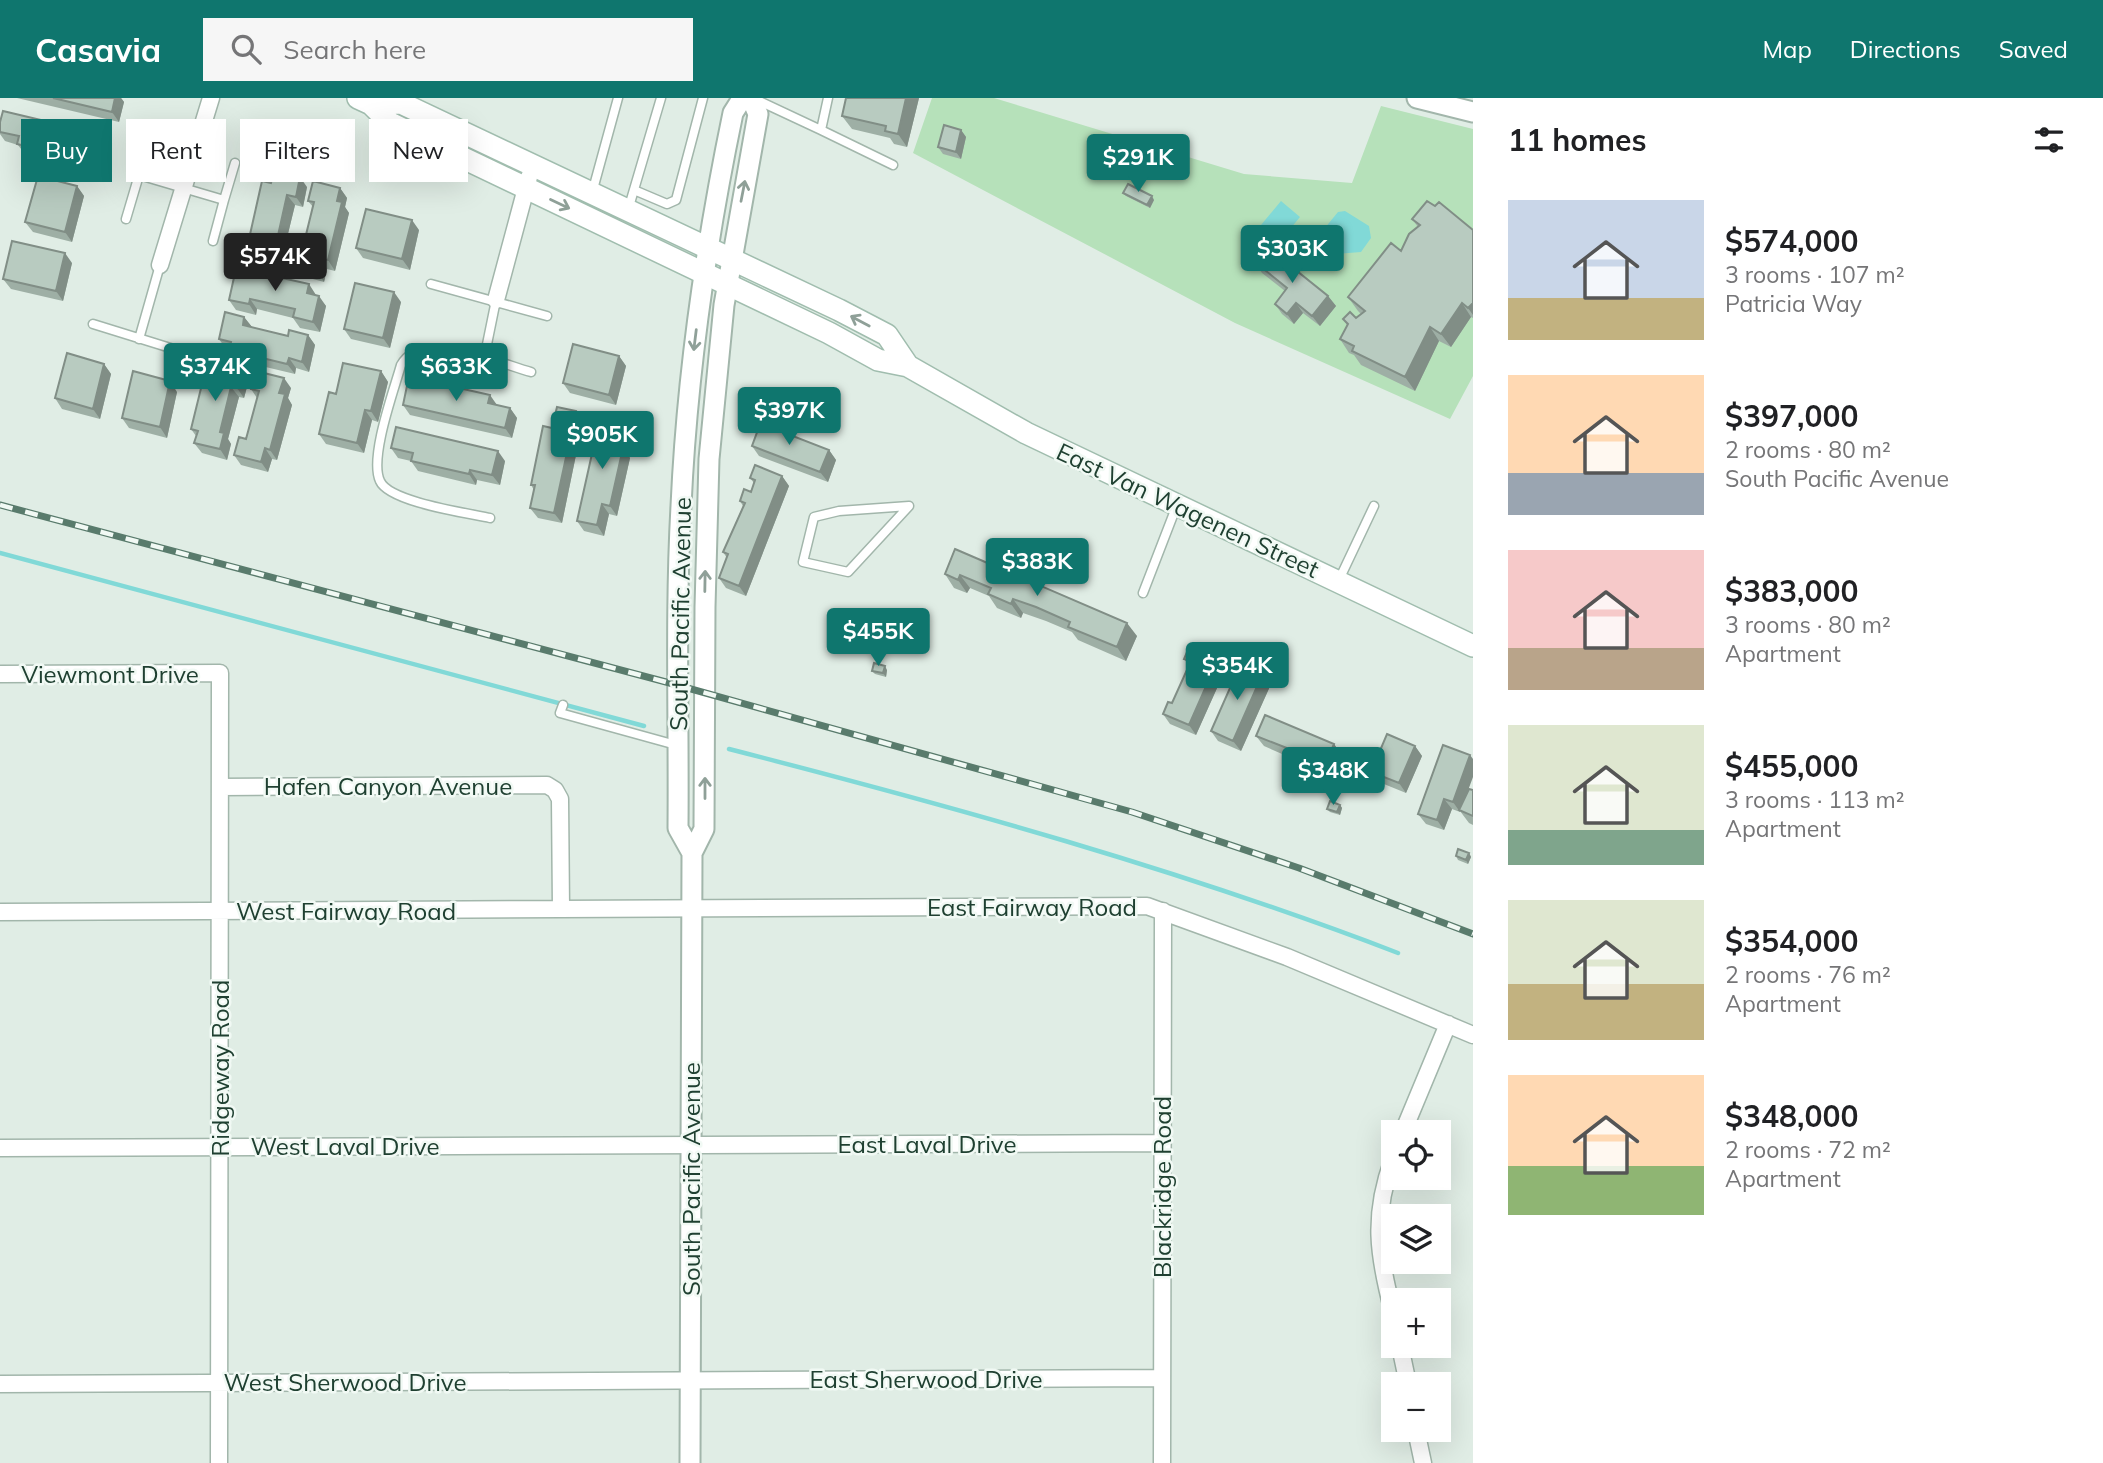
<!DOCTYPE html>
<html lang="en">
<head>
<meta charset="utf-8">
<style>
  body { margin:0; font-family:Mulish,sans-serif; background:#f6f6f6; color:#202124; height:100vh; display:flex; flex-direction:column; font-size:26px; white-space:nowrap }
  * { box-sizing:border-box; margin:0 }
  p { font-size:23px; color:#757577 }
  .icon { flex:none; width:38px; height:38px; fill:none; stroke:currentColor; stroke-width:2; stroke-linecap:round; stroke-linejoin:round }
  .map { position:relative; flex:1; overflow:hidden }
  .side { display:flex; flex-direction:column; background:#fff; width:630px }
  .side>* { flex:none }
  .guide { position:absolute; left:21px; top:21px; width:665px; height:63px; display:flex; gap:14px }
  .tools { position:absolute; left:1381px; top:1022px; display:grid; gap:14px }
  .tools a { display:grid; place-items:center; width:70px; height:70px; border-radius:0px; background:#fff; box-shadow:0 7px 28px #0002; font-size:35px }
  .price { position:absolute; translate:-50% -60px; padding:0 16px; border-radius:7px; background:#0f766e; color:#fff; font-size:23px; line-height:46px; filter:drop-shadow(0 2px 4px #0008) }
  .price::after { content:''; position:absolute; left:50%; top:42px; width:21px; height:16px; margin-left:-10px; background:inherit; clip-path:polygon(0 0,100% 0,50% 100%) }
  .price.active { background:#222; color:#fff }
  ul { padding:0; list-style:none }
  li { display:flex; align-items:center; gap:21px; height:175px; padding:0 35px }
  li span { display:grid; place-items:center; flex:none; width:196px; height:140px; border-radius:0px; color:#555 }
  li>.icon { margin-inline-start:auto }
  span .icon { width:84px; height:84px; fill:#fffc; stroke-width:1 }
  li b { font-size:30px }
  h2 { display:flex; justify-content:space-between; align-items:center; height:84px; padding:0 35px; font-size:30px }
  .chip { padding:0 24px; border-radius:0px; background:#fff; box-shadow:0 7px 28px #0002; font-size:24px; line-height:63px }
  .chip.active { background:#0f766e; color:#fff }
  header { display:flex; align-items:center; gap:42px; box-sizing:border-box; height:98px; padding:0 35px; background:#0f766e; color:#fff }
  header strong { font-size:33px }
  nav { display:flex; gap:38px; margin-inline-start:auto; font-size:24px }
  .search { width:490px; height:63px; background:#f6f6f6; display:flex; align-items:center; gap:18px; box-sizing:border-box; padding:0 24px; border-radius:0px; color:#757577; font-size:26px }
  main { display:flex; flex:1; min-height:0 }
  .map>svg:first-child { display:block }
  .green { fill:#b6e1ba }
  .water { fill:#81d9d7 }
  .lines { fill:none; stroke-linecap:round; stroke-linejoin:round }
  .stream { stroke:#81d9d7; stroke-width:4.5 }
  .service-casing { stroke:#a2b6ab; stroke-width:11 }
  .minor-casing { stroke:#a2b6ab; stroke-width:19 }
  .tertiary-casing { stroke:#a2b6ab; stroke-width:23 }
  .secondary-casing { stroke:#a0bdae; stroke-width:24 }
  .service { stroke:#fff; stroke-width:8 }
  .minor { stroke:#fff; stroke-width:16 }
  .tertiary { stroke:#fff; stroke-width:19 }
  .secondary { stroke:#fff; stroke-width:21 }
  .rail-casing { stroke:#597b6c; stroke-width:7 }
  .rail { stroke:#f1f9f4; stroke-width:4.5; stroke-dasharray:13; stroke-linecap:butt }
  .wall { fill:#9eafa5 }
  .shaded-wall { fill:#818e86 }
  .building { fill:#b8cbc0; stroke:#818e86; stroke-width:2 }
  .oneway { stroke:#8fa098 }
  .labels { text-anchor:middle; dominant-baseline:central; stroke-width:5; stroke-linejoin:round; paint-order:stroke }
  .street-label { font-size:24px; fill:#1f4031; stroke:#f1f9f4 }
</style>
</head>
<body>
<header>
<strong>Casavia</strong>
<div class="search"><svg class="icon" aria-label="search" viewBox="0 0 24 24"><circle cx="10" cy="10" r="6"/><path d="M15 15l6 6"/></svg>Search here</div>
<nav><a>Map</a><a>Directions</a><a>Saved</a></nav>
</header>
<main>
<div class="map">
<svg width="1473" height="1365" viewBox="0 0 1473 1365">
  <rect width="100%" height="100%" fill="#e0ede5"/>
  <path class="green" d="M932 0H994L1244 76 1352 85 1381 8 1473 31V278L1450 321 1235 225 913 55Z"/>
  <path class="water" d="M1281 103 1300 119 1280 143 1261 127Z
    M1345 113 1369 128 1371 140 1361 154 1336 156 1325 168 1306 153 1338 114Z"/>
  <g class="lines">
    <path class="stream" d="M0 455 644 628
      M729 651C955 709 1179 771 1398 855"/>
    <defs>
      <path id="service" d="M828 0 821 32 893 67
        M757 2 821 32
        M151 36 139 77 224 102 235 65
        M634 92 667 106 676 102 703 0
        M592 95 618 0
        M628 112 661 0
        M126 121 139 77
        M213 143 224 102
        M431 186 547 218
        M93 226 193 257
        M139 241 160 167
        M484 261 496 202
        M909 408 848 474 803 464 814 419 839 413Z
        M490 420C467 415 389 404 380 383 369 360 394 292 401 267 421 230 498 265 531 274
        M1338 484 1374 408
        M1143 495 1177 407
        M563 607 560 615 676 647"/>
      <path id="minor" d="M160 167 211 0
        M496 202 529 79
        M0 576 220 575 219 1365
        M220 689 547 687 555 692 560 701 561 811
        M0 814 1147 808 1287 859 1473 937
        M1403 1034 1448 926
        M0 1050 1162 1045
        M1393 1061C1372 1118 1378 1157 1393 1214
        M1400 1248 1408 1286
        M0 1286 1162 1280
        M1416 1332 1423 1365
        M1162 1365 1163 813"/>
      <path id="tertiary" d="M1417 0 1473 14
        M692 755 678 730C679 623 675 515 681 408 687 275 706 145 733 15L740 4 750 0
        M690 1365 692 755 704 731 705 509 709 361 724 207 758 16 751 0"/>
      <path id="secondary" d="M358 0 371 6 390 25 829 235 878 262 908 268 1026 335 1473 548
        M371 6 401 5 839 212 887 237 908 268"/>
    </defs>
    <use href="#service" class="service-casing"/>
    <use href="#minor" class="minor-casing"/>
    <use href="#tertiary" class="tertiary-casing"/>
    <use href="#secondary" class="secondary-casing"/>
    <use href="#service" class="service"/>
    <use href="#minor" class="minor"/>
    <use href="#tertiary" class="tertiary"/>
    <use href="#secondary" class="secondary"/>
    <defs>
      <path id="rail" d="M0 407 666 584 1132 714 1299 770 1473 836"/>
    </defs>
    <use href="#rail" class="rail-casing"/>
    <use href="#rail" class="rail"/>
  </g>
  <path class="wall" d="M17 0H121L124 4 119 24Z
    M846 0H919L907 49 894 46 890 40 852 31 842 18Z
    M0 24 112 47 106 71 84 66 83 70 25 56 18 47 5 43 0 36Z
    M961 32 966 39 961 61 943 56 938 49Z
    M271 85 307 89 303 109 295 107 285 148 290 154 285 173 258 167 251 157 253 148 249 141Z
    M77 88 84 98 72 144 33 134 25 124Z
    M340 90 347 100 345 109 349 115 335 173 327 171 324 184 298 177 291 167 303 149 313 109 308 103Z
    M1123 95 1154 102 1150 110 1126 98Z
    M1412 121 1473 132V220L1471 219 1451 249 1439 243 1415 293 1361 267 1354 257 1349 255 1340 241 1347 227 1343 221 1356 220 1361 216 1358 213 1348 199 1401 153 1418 129Z
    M419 132 410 172 363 160 356 150Z
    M1255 164 1328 198 1336 208 1320 228 1303 215 1294 226 1282 216 1275 206 1285 193 1262 175Z
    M72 165 63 203 11 191 3 181Z
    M316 197 326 208 320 234 300 230 293 220 257 211 256 217 236 212 229 202Z
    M401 204 390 250 351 241 344 231Z
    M244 219 252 229 288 238 308 237 315 247 309 274 296 270 295 276 236 262 229 252 226 251 219 241Z
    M619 258 626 268 616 307 570 295 563 285Z
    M104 266 111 276 100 321 62 311 55 300Z
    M243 268 250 278 244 300 239 299 228 341 231 346 227 362 202 355 194 345 196 338 191 331 213 276Z
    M381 273 388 284 378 324 372 322 364 355 326 346 319 336 336 296Z
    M291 290 288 300 292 307 277 362 272 361 268 374 241 367 234 357 246 341 257 300 251 291Z
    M177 294 167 340 129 330 122 320Z
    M403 307H497L510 310 517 320 512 340 410 317Z
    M583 323 562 425 538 420 530 410 534 392 531 387 552 330Z
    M623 325 631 336 626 354 630 360 617 418 609 416 604 438 584 433 577 423Z
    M774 325 779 333 829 352 836 362 828 384 759 358 752 348Z
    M391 350 505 363 500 387 477 382 476 387 418 373 411 363 398 360Z
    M782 378 789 388 746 498 726 490 719 480 727 460 723 454 743 408 740 403 751 394 754 385 750 380Z
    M955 451 1137 538 1126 563 1078 542 1072 534 1046 523 1023 515 1021 520 997 510 989 498 970 490 967 495 954 490 945 476Z
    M1184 561 1226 570 1196 637 1170 626 1163 616 1172 605 1189 567Z
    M887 572 886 579 875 576 872 573Z
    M1263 575 1271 586 1241 653 1218 643 1211 633Z
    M1256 638 1334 646 1341 656 1329 684 1296 670 1288 660 1289 659 1264 648Z
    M1443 647 1466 698 1473 692V727L1469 725 1460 713V714L1452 711 1444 732 1426 726 1418 716Z
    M1415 648 1422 658 1406 695 1379 684 1371 674Z
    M1340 707 1342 710 1340 717 1330 714 1327 711Z
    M1469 755 1471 759 1468 766 1458 762 1456 758Z"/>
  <path class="shaded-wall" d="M115 0H121L124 4 119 24 112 14Z
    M906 0H919L907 49 898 36Z
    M961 32 966 39 961 61 956 54Z
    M104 37 112 47 106 71 99 60Z
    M77 55 84 66 83 70 76 60Z
    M300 79 307 89 303 109 296 99Z
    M77 88 84 98 72 144 65 134Z
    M340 90 347 100 345 109 349 115 335 173 328 162 337 103Z
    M287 97 295 107 285 148 290 154 285 173 278 163 277 142Z
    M1152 98 1154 102 1150 110 1147 107Z
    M412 122 419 132 410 172 402 161Z
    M65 155 72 165 63 203 56 193Z
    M320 161 327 171 324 184 317 173Z
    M309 186 316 197 307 195Z
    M394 194 401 204 390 250 383 240Z
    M319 198 326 208 320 234 313 224Z
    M1328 198 1336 208 1320 228 1312 218Z
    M250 201 257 211 256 217 249 206Z
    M1296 205 1303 215 1294 226 1287 216Z
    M1462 205 1471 219 1451 249 1441 236Z
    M1473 205V217L1468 210Z
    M244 219 252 229 243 227Z
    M1430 229 1439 243 1415 293 1405 279Z
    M308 237 315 247 309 274 302 264Z
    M619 258 626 268 616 307 609 297Z
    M289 260 296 270 295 276 287 266Z
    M104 266 111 276 100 321 93 311Z
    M243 268 250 278 244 300 237 290Z
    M381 273 388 284 378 324 371 313Z
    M284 280 291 290 288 300 292 307 277 362 270 352 279 295Z
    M170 283 177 294 167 340 160 329Z
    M231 289 239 299 228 341 231 346 227 362 220 351V334Z
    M490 297 497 307 488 305Z
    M510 310 517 320 512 340 505 330Z
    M365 312 372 322 364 355 357 345Z
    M576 313 583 323 562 425 554 415Z
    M623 325 631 336 626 354 630 360 617 418 610 408 618 349Z
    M265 350 272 361 268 374 261 364Z
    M829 352 836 362 828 384 820 374Z
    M498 353 505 363 500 387 492 377Z
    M470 372 477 382 476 387 469 376Z
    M782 378 789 388 746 498 739 488Z
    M602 406 609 416 604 438 597 427Z
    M960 477 970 490 967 495 958 482Z
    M1013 501 1023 515 1021 520 1011 506Z
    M1127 525 1137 538 1126 563 1117 549Z
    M1219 559 1226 570 1196 637 1189 627Z
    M885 568 887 572 886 579 883 575Z
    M1263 575 1271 586 1241 653 1233 643Z
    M1334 646 1341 656 1329 684 1322 674Z
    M1415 648 1422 658 1406 695 1399 685Z
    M1470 657 1473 661V679L1460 714 1453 704Z
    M1444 701 1452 711 1444 732 1437 722Z
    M1340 707 1342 710 1340 717 1337 714Z
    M1469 755 1471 759 1468 766 1466 762Z"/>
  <path class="building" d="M53 0H115L112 14Z
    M846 0H906L898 36 885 33 886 28 842 18Z
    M3 13 104 37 99 60 77 55 76 60 17 46 19 38 0 34V24Z
    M944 27 961 32 956 54 938 49Z
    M274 73 300 79 296 99 287 97 277 142 282 143 278 163 251 157 254 143 249 141 262 83 271 85Z
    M38 78 77 88 65 134 25 124Z
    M313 83 340 90 337 103 342 104 328 162 320 161 317 173 291 167 295 147 303 149 314 104 308 103Z
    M1128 86 1152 98 1147 107 1123 95Z
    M1427 103 1435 108 1439 104 1473 132V205L1468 210 1462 205 1441 236 1430 229 1405 279 1352 253 1354 248 1340 241 1348 226 1343 221 1350 214 1356 220 1365 213 1348 199 1391 145 1401 153 1409 136 1420 127 1412 121Z
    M366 111 412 122 402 161 356 150Z
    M12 143 65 155 56 193 3 181Z
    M1267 149 1328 198 1312 218 1296 205 1287 216 1275 206 1287 190 1255 164Z
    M251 173 309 186 307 195 319 198 313 224 293 219 295 211 250 201 249 206 229 202 235 175 249 178Z
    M355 185 394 194 383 240 344 231Z
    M225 214 244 219 243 227 288 238 289 232 308 237 302 264 289 260 287 266 229 252 231 244 219 241Z
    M573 246 619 258 609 297 563 285Z
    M67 255 104 266 93 311 55 300Z
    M217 263 243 268 237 290 231 289 220 334 224 335 220 351 194 345 198 333 191 331 205 274 213 276Z
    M343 265 381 273 371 313 365 312 357 345 319 336 329 294 336 296Z
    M133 273 170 283 160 329 122 320Z
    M256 273 284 280 279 295 285 296 270 352 265 350 261 364 234 357 239 339 246 341 259 293 251 291Z
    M408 283 431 288 432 284 490 297 488 305 510 310 505 330 403 307Z
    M557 309 576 313 554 415 530 410 535 387H531L543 328 552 330Z
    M600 320 623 325 618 349 623 350 610 408 602 406 597 427 577 423Z
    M762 321 774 325 772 330 829 352 820 374 752 348Z
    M396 329 498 353 492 377 470 372 469 376 411 363 413 355 391 350Z
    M755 367 782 378 739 488 719 480 728 456 723 454 745 405 740 403 744 391 751 394 755 382 750 380Z
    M955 451 1127 525 1117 549 1068 529 1070 524 1036 509 1013 501 1011 506 988 496 991 490 960 477 958 482 945 476Z
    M1190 547 1219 559 1189 627 1163 616 1168 604 1172 605 1191 563 1184 561Z
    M874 565 885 568 883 575 872 573Z
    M1241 565 1263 575 1233 643 1211 633Z
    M1265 617 1334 646 1322 674 1288 660 1292 652 1256 638Z
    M1387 636 1415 648 1399 685 1371 674Z
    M1443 647 1470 657 1453 704 1444 701 1437 722 1418 716Z
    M1469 691 1473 692V718L1459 712Z
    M1330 703 1340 707 1337 714 1327 711Z
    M1458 751 1469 755 1466 762 1456 758Z"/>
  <defs><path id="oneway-shaft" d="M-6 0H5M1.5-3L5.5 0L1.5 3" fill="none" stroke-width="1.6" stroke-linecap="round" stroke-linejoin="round" transform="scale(1.75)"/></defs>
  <g class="oneway">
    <use href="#oneway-shaft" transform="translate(743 93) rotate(-79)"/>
    <use href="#oneway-shaft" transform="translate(560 106) rotate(25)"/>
    <use href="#oneway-shaft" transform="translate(860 223) rotate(-152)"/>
    <use href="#oneway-shaft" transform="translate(695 242) rotate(97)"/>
    <use href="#oneway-shaft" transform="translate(705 483) rotate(-89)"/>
    <use href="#oneway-shaft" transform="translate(705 690) rotate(-90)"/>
  </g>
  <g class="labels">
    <g class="street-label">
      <text transform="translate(1188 412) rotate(25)">East Van Wagenen Street</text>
      <text transform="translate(680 516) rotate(-89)">South Pacific Avenue</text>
      <text x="110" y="576">Viewmont Drive</text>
      <text x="388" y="688">Hafen Canyon Avenue</text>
      <text x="1032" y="809">East Fairway Road</text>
      <text x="346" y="813">West Fairway Road</text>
      <text transform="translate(220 970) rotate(-90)">Ridgeway Road</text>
      <text x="927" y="1046">East Laval Drive</text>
      <text x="345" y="1048">West Laval Drive</text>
      <text transform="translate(691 1081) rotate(-90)">South Pacific Avenue</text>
      <text transform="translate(1162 1089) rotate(-90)">Blackridge Road</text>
      <text x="926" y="1281">East Sherwood Drive</text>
      <text x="345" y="1284">West Sherwood Drive</text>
    </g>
  </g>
</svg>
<div class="tools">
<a><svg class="icon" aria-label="locate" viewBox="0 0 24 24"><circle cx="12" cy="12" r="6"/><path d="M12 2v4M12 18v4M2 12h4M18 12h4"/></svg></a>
<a><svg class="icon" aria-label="layers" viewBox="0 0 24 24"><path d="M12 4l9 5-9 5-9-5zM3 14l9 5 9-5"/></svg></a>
<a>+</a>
<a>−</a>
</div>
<b class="price" style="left:1138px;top:96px">$291K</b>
<b class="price" style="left:1292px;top:187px">$303K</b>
<b class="price active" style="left:275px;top:195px">$574K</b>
<b class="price" style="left:215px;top:305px">$374K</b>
<b class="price" style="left:456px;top:305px">$633K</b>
<b class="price" style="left:789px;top:349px">$397K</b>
<b class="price" style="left:602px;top:373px">$905K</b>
<b class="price" style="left:1037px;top:500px">$383K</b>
<b class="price" style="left:878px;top:570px">$455K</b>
<b class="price" style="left:1237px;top:604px">$354K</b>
<b class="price" style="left:1333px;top:709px">$348K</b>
<div class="guide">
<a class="chip active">Buy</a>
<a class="chip">Rent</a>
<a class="chip">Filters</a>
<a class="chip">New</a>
</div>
</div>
<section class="side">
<h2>11 homes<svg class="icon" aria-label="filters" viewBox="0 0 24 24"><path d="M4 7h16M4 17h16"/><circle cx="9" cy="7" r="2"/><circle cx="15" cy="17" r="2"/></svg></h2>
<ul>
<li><span style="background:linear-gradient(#c9d6e8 70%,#c2b280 0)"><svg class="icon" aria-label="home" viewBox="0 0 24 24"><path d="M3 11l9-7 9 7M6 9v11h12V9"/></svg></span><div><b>$574,000</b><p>3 rooms · 107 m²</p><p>Patricia Way</p></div></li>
<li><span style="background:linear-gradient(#ffd9b3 70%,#9aa5b1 0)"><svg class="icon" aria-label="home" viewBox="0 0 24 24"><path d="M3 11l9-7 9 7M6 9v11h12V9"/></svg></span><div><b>$397,000</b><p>2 rooms · 80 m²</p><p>South Pacific Avenue</p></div></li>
<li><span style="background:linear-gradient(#f6c9c9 70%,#b9a48a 0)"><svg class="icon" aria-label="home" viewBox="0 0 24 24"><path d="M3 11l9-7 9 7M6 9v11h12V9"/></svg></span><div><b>$383,000</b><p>3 rooms · 80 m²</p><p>Apartment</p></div></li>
<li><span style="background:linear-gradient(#dfe7d0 75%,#7fa58c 0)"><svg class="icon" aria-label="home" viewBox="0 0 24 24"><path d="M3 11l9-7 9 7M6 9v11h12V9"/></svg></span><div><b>$455,000</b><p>3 rooms · 113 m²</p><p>Apartment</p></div></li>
<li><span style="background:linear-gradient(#dfe7d0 60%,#c2b280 0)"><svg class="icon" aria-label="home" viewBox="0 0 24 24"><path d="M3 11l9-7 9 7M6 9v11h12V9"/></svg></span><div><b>$354,000</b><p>2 rooms · 76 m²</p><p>Apartment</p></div></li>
<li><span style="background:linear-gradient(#ffd9b3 65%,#8fb573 0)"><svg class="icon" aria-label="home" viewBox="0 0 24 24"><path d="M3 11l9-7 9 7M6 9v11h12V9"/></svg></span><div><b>$348,000</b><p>2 rooms · 72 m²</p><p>Apartment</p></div></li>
</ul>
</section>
</main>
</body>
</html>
